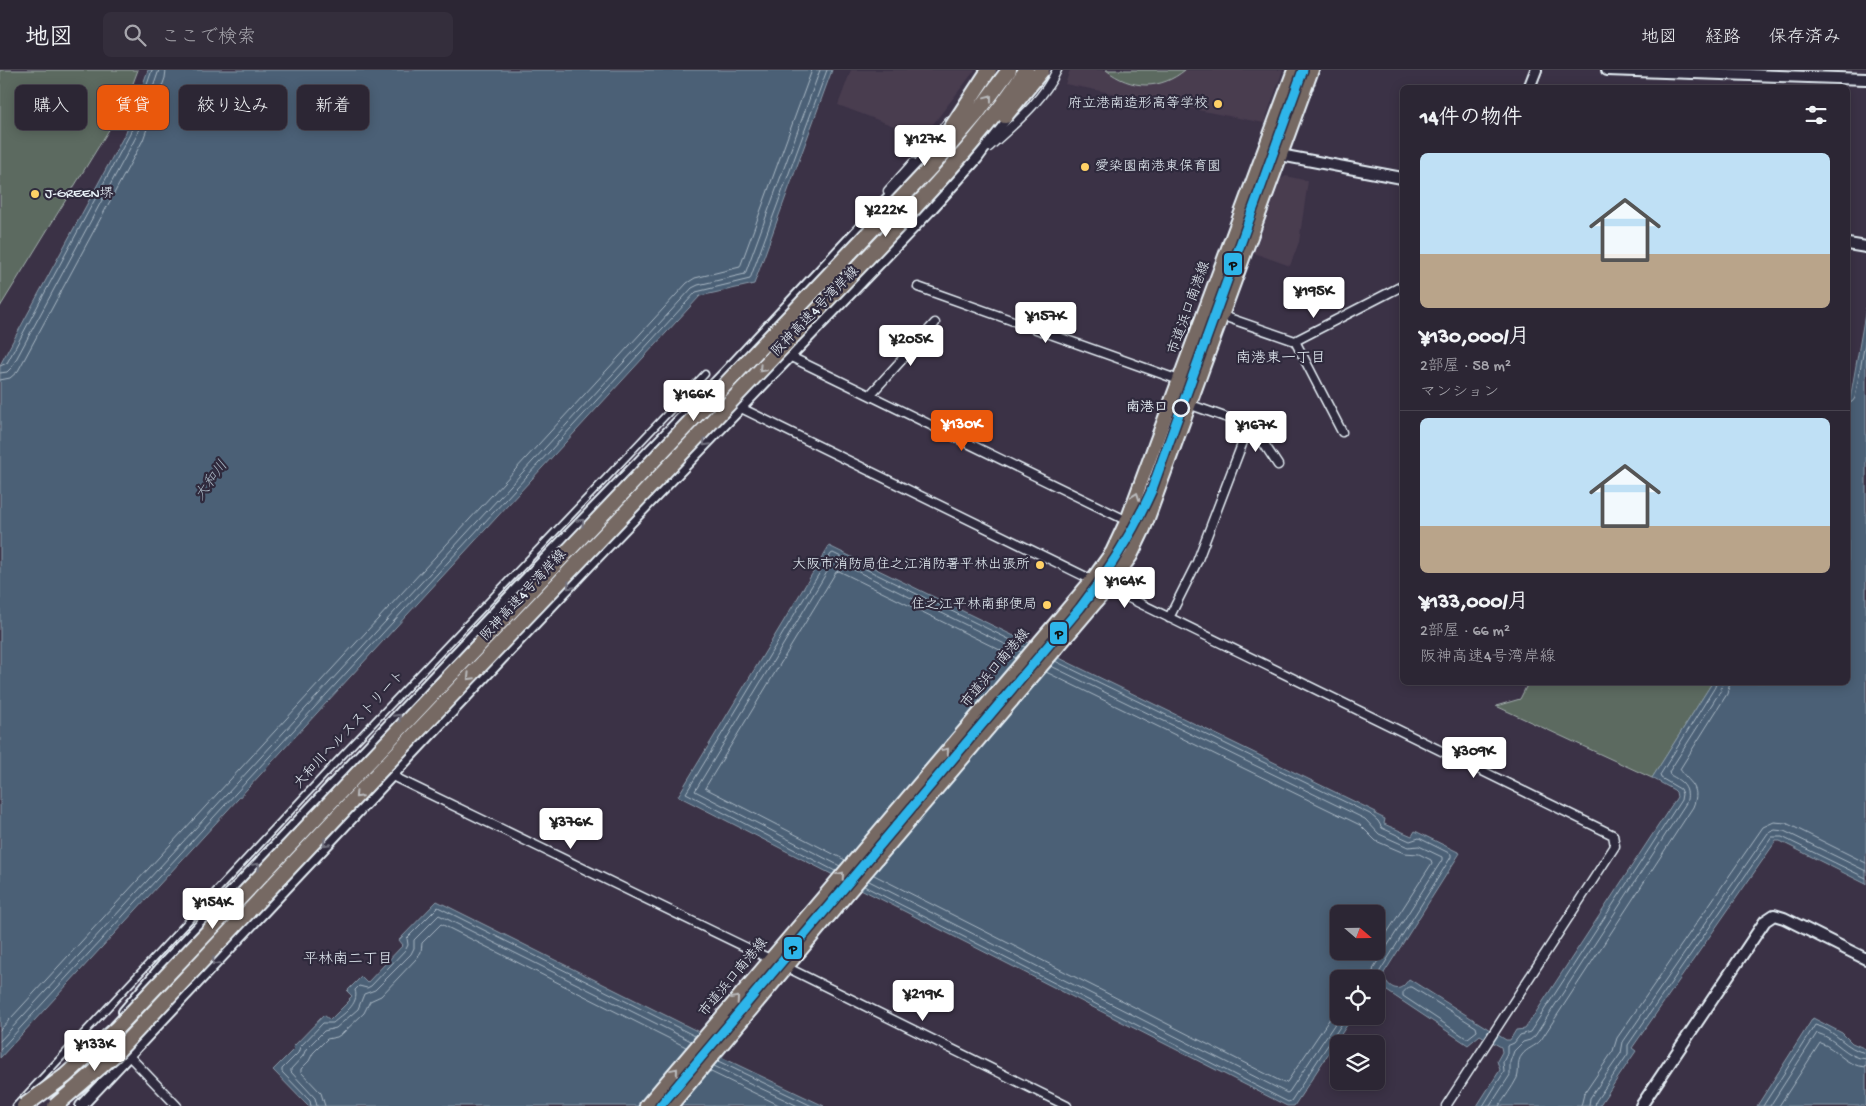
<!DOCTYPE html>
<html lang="ja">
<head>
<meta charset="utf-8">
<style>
  body { margin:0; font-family:"Gochi Hand","Klee One",sans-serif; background:#342e3c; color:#f1f3f6; height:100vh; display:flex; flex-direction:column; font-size:19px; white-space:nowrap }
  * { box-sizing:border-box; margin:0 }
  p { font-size:16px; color:#a6a5ac }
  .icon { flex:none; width:28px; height:28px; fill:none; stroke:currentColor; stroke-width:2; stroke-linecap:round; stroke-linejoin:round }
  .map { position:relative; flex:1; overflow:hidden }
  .side { position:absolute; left:1400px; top:15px; width:450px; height:600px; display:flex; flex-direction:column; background:#2c2634; border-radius:8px; box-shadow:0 2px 12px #0003,0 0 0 1px #48434f }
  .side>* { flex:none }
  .hud { position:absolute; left:15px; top:15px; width:475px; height:45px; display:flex; gap:10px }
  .needle { width:32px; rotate:110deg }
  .controls { position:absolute; left:1330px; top:835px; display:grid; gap:10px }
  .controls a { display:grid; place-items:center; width:55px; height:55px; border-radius:8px; background:#2c2634; box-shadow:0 2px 12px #0003,0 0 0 1px #48434f; font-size:25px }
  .price { position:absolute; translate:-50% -42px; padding:0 11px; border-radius:5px; background:#fff; color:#222; font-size:16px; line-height:32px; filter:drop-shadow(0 1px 2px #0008) }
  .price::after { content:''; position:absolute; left:50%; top:30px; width:15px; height:11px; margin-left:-8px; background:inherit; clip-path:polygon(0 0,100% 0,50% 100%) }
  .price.current { background:#ea580c; color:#fff }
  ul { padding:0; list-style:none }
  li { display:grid; align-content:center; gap:10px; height:265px; padding:0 20px }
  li+li { border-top:1px solid #48434f }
  li span { display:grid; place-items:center; height:155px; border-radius:8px; color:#555 }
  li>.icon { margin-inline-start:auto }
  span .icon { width:90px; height:90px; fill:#fffc; stroke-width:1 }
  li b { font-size:21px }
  h2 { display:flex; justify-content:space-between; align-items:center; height:60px; padding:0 20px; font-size:21px }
  .tag { padding:0 18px; border-radius:8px; background:#2c2634; box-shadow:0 2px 12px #0003,0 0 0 1px #48434f; font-size:18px; line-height:45px }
  .tag.current { background:#ea580c; color:#fff }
  header { display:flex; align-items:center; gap:30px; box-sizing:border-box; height:70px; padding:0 25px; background:#2c2634; border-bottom:1px solid #48434f }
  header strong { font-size:24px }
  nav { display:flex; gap:28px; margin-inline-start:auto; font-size:18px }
  .search { width:350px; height:45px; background:#342e3c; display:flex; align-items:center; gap:12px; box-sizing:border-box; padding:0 18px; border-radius:8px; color:#a6a5ac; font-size:19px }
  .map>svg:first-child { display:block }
  .built { fill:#493c50 }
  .green { fill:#5c6a61; stroke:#a2aeac }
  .water { fill:#4b6176; stroke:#8a9baa; fill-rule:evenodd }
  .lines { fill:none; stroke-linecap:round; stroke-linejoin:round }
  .shore { stroke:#a9b7c4; stroke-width:1 }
  .pedestrian-casing { stroke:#e8f1f8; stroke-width:9 }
  .minor-casing { stroke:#e8f1f8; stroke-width:11 }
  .tertiary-casing { stroke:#e8f1f8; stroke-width:14 }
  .primary-casing { stroke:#e8f1f8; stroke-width:16 }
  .pedestrian { stroke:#2f2a3d; stroke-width:5.5 }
  .minor { stroke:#2f2a3d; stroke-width:8 }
  .tertiary { stroke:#2f2a3d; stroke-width:10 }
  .primary { stroke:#766964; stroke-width:12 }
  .motorway-bridge-casing { stroke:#e8f1f8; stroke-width:18; stroke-linecap:butt }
  .motorway-bridge { stroke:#766964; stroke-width:14 }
  .rail-1-casing { stroke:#2f2a3d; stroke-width:12 }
  .rail-1 { stroke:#2db5ea; stroke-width:9 }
  .oneway { stroke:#babbbd }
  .oneway2 { stroke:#70707e }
  .poi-dot { fill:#ffd166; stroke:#2f2a3d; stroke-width:2 }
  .stop-dot { fill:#2f2a3d; stroke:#e8f1f8; stroke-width:2.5 }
  .labels { text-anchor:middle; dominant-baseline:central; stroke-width:4.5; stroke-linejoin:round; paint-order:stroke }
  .poi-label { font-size:14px; fill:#e8f1f8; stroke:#2f2a3d; text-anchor:end }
  .street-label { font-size:14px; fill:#e8f1f8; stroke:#2f2a3d }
  .stop-label { font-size:14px; font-weight:bold; fill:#e8f1f8; stroke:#2f2a3d; text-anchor:end }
  .neighbourhood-label { font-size:15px; fill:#e8f1f8; stroke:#2f2a3d }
  .water-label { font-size:15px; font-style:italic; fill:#a9b7c4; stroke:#2f2a3d }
  .line-badge { stroke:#2f2a3d; stroke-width:2 }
  .pale-badge-label { font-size:14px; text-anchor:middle; font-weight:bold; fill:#111 }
</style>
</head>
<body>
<header>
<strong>地図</strong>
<div class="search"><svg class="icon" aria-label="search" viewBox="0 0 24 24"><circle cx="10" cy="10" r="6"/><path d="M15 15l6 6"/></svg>ここで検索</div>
<nav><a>地図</a><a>経路</a><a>保存済み</a></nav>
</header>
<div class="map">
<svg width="1866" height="1036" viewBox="0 0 1866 1036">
  <rect width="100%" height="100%" fill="#3b3246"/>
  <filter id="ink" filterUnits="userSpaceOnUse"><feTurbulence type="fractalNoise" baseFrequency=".02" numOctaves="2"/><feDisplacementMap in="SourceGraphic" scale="10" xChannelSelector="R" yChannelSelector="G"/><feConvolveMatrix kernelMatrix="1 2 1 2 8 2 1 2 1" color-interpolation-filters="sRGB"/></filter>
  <g filter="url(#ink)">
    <path class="built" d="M851 0H975L923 67 838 35Z
      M1070 0H1283L1264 53 1065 14Z
      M1286 106 1308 111 1299 172 1290 196 1254 183 1281 109Z"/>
    <path class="green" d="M0 0H138L126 32 0 237Z
      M1106 0H1185C1161 20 1131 20 1106 0Z
      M1528 613H1712L1652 708 1496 636 1520 629Z"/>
    <path class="water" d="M148 0H832L754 214 700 226 0 988V295L126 62Z
      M1866 238V814L1780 771H1776L1632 978 1636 981 1599 1036H1477L1500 1000 1497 991 1502 982 1501 977 1480 965 1468 975 1381 917 1376 916V909H1339V946H1353L1294 1036H1287L678 726 829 476 1376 742 1375 744 1385 749 1384 754 1412 766 1415 761 1460 783 1384 903C1383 910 1392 921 1400 918 1403 917 1407 912 1409 909L1506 970H1510L1516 960 1525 959 1677 727 1676 722 1674 720 1652 708 1712 613 1848 612V341ZM1339 844H1376V881H1339Z
      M437 831 697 961 721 987 824 1036H308L273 1000 294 979 293 977 324 945 330 950 350 930 349 929 352 926 347 921 361 907 367 913 403 875 399 870Z
      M1813 948 1842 963 1852 973 1866 979V1036H1757Z"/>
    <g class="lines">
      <path class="shore" d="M0 296 7 293 130 64 152 0
        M0 303 7 302 12 297 136 67 159 0
        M0 310 10 308 18 301 143 70 165 8 166 0
        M1848 333 1852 332 1855 328 1866 267
        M1055 591 1370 744 1378 751 1382 758 1410 771 1419 768 1451 784V787L1380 901 1378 909 1376 911
        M1051 596 1365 749 1379 764 1408 777 1419 776 1442 787V790L1374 897 1372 906 1368 909
        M1046 602 1360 755 1376 771 1404 783 1419 784 1431 790 1432 793 1376 880
        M845 790 705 718 836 502 839 501 1016 588
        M840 796 695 721 833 492 836 491 1021 582
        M835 801 686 723 831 484 833 483 1025 577
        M874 805 1284 1013 1287 1012 1339 935
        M869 811 1287 1023 1289 1022 1340 946
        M864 816 1288 1032 1291 1031 1347 946
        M1409 917H1412L1476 957 1477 961 1468 968H1466L1403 926V923Z
        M0 960 687 213 695 208 740 197 812 0
        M0 971 692 218 698 215 745 204 820 0
        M0 980 696 222 750 209 827 0
        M718 991 812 1036
        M714 996 798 1036
        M709 1001 781 1036
        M311 1036 310 1031 282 1002V999L298 983 300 977 323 953H333C342 945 360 934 355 920L359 916 367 918 371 916 406 879 408 875 407 868 438 837 695 966
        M317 1036 315 1028 291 1002V999L303 986 306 979 324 961 336 958 358 939 364 924 375 920 411 884 414 878V870L439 845 691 971
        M325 1036 321 1023 301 1002V999L309 991 313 983 327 969 337 967 343 963 364 943 370 931 381 926 416 889 421 882 422 873 441 854 686 977
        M1483 1036 1504 1002 1503 992 1507 984V976L1514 973 1520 965 1530 962 1681 730 1682 724 1680 719 1661 708 1660 705 1715 617 1716 612
        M1490 1036 1510 1005V992L1514 981 1523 972 1530 970 1535 966 1686 733C1691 718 1682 711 1670 705L1669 702 1721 620 1722 612
        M1499 1036C1505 1027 1512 1018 1517 1008 1520 1000 1516 992 1522 985 1527 978 1535 977 1541 970L1693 737C1702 715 1688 713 1680 699L1727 624 1730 612
        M1581 1036 1584 1024 1613 981 1617 968 1763 757 1774 752 1786 753 1866 793
        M1589 1036 1590 1028 1621 983 1623 972 1768 763 1775 760 1784 761 1866 801
        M1595 1036 1596 1031 1628 984V975L1772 767H1782L1866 808
        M1763 1036 1815 955C1835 959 1846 980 1866 983
        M1770 1036 1817 963C1836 968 1846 988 1866 989
        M1779 1036 1820 973C1838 978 1843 996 1866 997"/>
      <defs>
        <path id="pedestrian" d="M16 1036 340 688 705 304"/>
        <path id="minor" d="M932 71 949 51
          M989 77C1015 53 1042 32 1057 0
          M888 121 913 93
          M918 217 1179 310
          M1223 246 1295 271 1402 216
          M1295 271 1342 362
          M789 286 1144 459
          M727 311 741 338 1613 765 1615 776 1446 1036
          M870 325 935 253
          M1191 335 1253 357 1278 395
          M1169 548 1197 492 1249 356
          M388 704 770 889 1067 1036
          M108 964 177 1036"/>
        <path id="tertiary" d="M1607 0 1866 9
          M1529 18 1536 0
          M1264 82 1402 108
          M1848 174 1866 177
          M124 942 165 893 531 504 727 301 905 110 942 67
          M73 1016 94 984
          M81 1036 595 489 932 138 977 88 1011 41
          M1641 1036 1765 851 1774 845 1784 848 1866 889"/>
        <path id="primary" d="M646 1036 1092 510 1112 482 1127 450 1294 0
          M671 1036 850 821 1108 518 1131 486 1144 459 1312 0"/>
      </defs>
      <use href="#pedestrian" class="pedestrian-casing"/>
      <use href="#minor" class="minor-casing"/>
      <use href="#tertiary" class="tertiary-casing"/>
      <use href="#primary" class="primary-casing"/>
      <use href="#pedestrian" class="pedestrian"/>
      <use href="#minor" class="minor"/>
      <use href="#tertiary" class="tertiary"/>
      <use href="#primary" class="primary"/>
      <defs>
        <path id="motorway-bridge" d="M1005 46 1042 0
          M940 75 989 0
          M24 1036 65 1006 116 959 931 97 975 46 1009 0
          M55 1036 113 986 379 702 907 146C950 99 992 54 1026 0"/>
      </defs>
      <use href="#motorway-bridge" class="motorway-bridge-casing"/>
      <use href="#motorway-bridge" class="motorway-bridge"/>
      <defs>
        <path id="rail-1" d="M660 1036 1080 538C1108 502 1132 464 1151 422L1303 0"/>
      </defs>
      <use href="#rail-1" class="rail-1-casing"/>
      <use href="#rail-1" class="rail-1"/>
    </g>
    <defs><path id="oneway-chevron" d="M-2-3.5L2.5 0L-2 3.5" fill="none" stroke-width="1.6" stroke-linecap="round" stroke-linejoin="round" transform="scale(1.25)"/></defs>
    <g class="oneway">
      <use href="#oneway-chevron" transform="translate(989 28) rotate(-53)"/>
      <use href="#oneway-chevron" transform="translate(762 299) rotate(134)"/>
      <use href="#oneway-chevron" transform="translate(1136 426) rotate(-70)"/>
      <use href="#oneway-chevron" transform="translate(470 607) rotate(134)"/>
      <use href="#oneway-chevron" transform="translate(946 681) rotate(-50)"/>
      <use href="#oneway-chevron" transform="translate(358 725) rotate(133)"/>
      <use href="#oneway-chevron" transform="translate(841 805) rotate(-50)"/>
      <use href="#oneway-chevron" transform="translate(736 929) rotate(-49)"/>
      <use href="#oneway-chevron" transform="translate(675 1001) rotate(-50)"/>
    </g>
    <g class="oneway2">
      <use href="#oneway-chevron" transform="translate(706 373) rotate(135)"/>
      <use href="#oneway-chevron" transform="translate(581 452) rotate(-46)"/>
      <use href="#oneway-chevron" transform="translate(570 516) rotate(133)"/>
      <use href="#oneway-chevron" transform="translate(398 647) rotate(-47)"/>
      <use href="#oneway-chevron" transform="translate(326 773) rotate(133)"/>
      <use href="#oneway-chevron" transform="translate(257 796) rotate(-47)"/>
      <use href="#oneway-chevron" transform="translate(215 892) rotate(133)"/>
    </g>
  </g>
  <g class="poi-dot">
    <circle cx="1218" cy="34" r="5"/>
    <circle cx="1085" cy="97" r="5"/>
    <circle cx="35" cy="124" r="5"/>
    <circle cx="1040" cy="495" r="5"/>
    <circle cx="1047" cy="535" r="5"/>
  </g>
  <circle class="stop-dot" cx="1181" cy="338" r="8"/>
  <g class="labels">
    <g class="poi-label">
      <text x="1208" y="34">府立港南造形高等学校</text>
      <text x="1095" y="97" text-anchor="start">愛染園南港東保育園</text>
      <text x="45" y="124" text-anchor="start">J-GREEN堺</text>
      <text x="1030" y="495">大阪市消防局住之江消防署平林出張所</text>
      <text x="1037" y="535">住之江平林南郵便局</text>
    </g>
    <g class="street-label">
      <text transform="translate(1190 238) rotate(-70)">市道浜口南港線</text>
      <text transform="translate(816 242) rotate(-46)">阪神高速4号湾岸線</text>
      <text transform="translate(524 526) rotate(-47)">阪神高速4号湾岸線</text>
      <text transform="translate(996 599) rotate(-50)">市道浜口南港線</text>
      <text transform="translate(350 660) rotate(-47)">大和川ヘルスストリート</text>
      <text transform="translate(734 908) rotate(-50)">市道浜口南港線</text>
    </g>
    <g class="stop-label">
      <text x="1168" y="338">南港口</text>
    </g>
    <g class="neighbourhood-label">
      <text x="1281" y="289">南港東一丁目</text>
      <text x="348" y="890">平林南二丁目</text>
    </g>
    <g class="water-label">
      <text transform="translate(212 411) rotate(-54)">大和川</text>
    </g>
  </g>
  <g class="line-badge">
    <rect x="1223" y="182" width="20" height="24" rx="5" fill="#2db5ea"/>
    <rect x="1049" y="551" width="19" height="24" rx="5" fill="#2db5ea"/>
    <rect x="783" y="866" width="20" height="24" rx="5" fill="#2db5ea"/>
  </g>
  <g class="pale-badge-label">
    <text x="1233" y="199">P</text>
    <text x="1059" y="568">P</text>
    <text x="793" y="883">P</text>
  </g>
</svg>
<div class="controls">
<a><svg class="needle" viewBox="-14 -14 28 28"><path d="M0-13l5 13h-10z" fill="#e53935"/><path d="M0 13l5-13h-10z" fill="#a6a5ac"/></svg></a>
<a><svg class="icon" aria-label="locate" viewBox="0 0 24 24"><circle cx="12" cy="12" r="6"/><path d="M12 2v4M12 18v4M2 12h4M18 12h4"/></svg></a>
<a><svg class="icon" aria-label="layers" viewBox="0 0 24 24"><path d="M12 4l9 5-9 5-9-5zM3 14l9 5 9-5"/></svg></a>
</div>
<b class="price" style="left:925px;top:97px">¥127K</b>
<b class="price" style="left:886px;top:168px">¥222K</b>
<b class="price" style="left:1314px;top:249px">¥195K</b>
<b class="price" style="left:1046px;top:274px">¥157K</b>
<b class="price" style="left:911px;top:297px">¥205K</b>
<b class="price" style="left:694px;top:352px">¥166K</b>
<b class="price current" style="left:962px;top:382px">¥130K</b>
<b class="price" style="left:1256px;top:383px">¥167K</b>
<b class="price" style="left:1125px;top:539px">¥164K</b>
<b class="price" style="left:1474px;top:709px">¥309K</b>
<b class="price" style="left:571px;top:780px">¥376K</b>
<b class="price" style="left:213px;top:860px">¥154K</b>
<b class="price" style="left:923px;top:952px">¥219K</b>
<b class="price" style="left:95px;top:1002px">¥133K</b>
<div class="hud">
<a class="tag">購入</a>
<a class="tag current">賃貸</a>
<a class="tag">絞り込み</a>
<a class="tag">新着</a>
</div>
<section class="side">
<h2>14件の物件<svg class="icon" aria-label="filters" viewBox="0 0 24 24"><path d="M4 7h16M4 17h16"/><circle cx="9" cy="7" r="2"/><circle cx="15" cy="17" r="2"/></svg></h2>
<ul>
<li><span style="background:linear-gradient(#bfe0f5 65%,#b9a48a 0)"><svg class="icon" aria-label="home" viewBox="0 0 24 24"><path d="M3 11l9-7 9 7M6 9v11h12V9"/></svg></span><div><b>¥130,000/月</b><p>2部屋 · 58 m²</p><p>マンション</p></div></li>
<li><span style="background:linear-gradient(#bfe0f5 70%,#b9a48a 0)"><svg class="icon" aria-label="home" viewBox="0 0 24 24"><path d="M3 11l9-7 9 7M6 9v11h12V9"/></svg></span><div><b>¥133,000/月</b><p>2部屋 · 66 m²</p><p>阪神高速4号湾岸線</p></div></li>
</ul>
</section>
</div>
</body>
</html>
